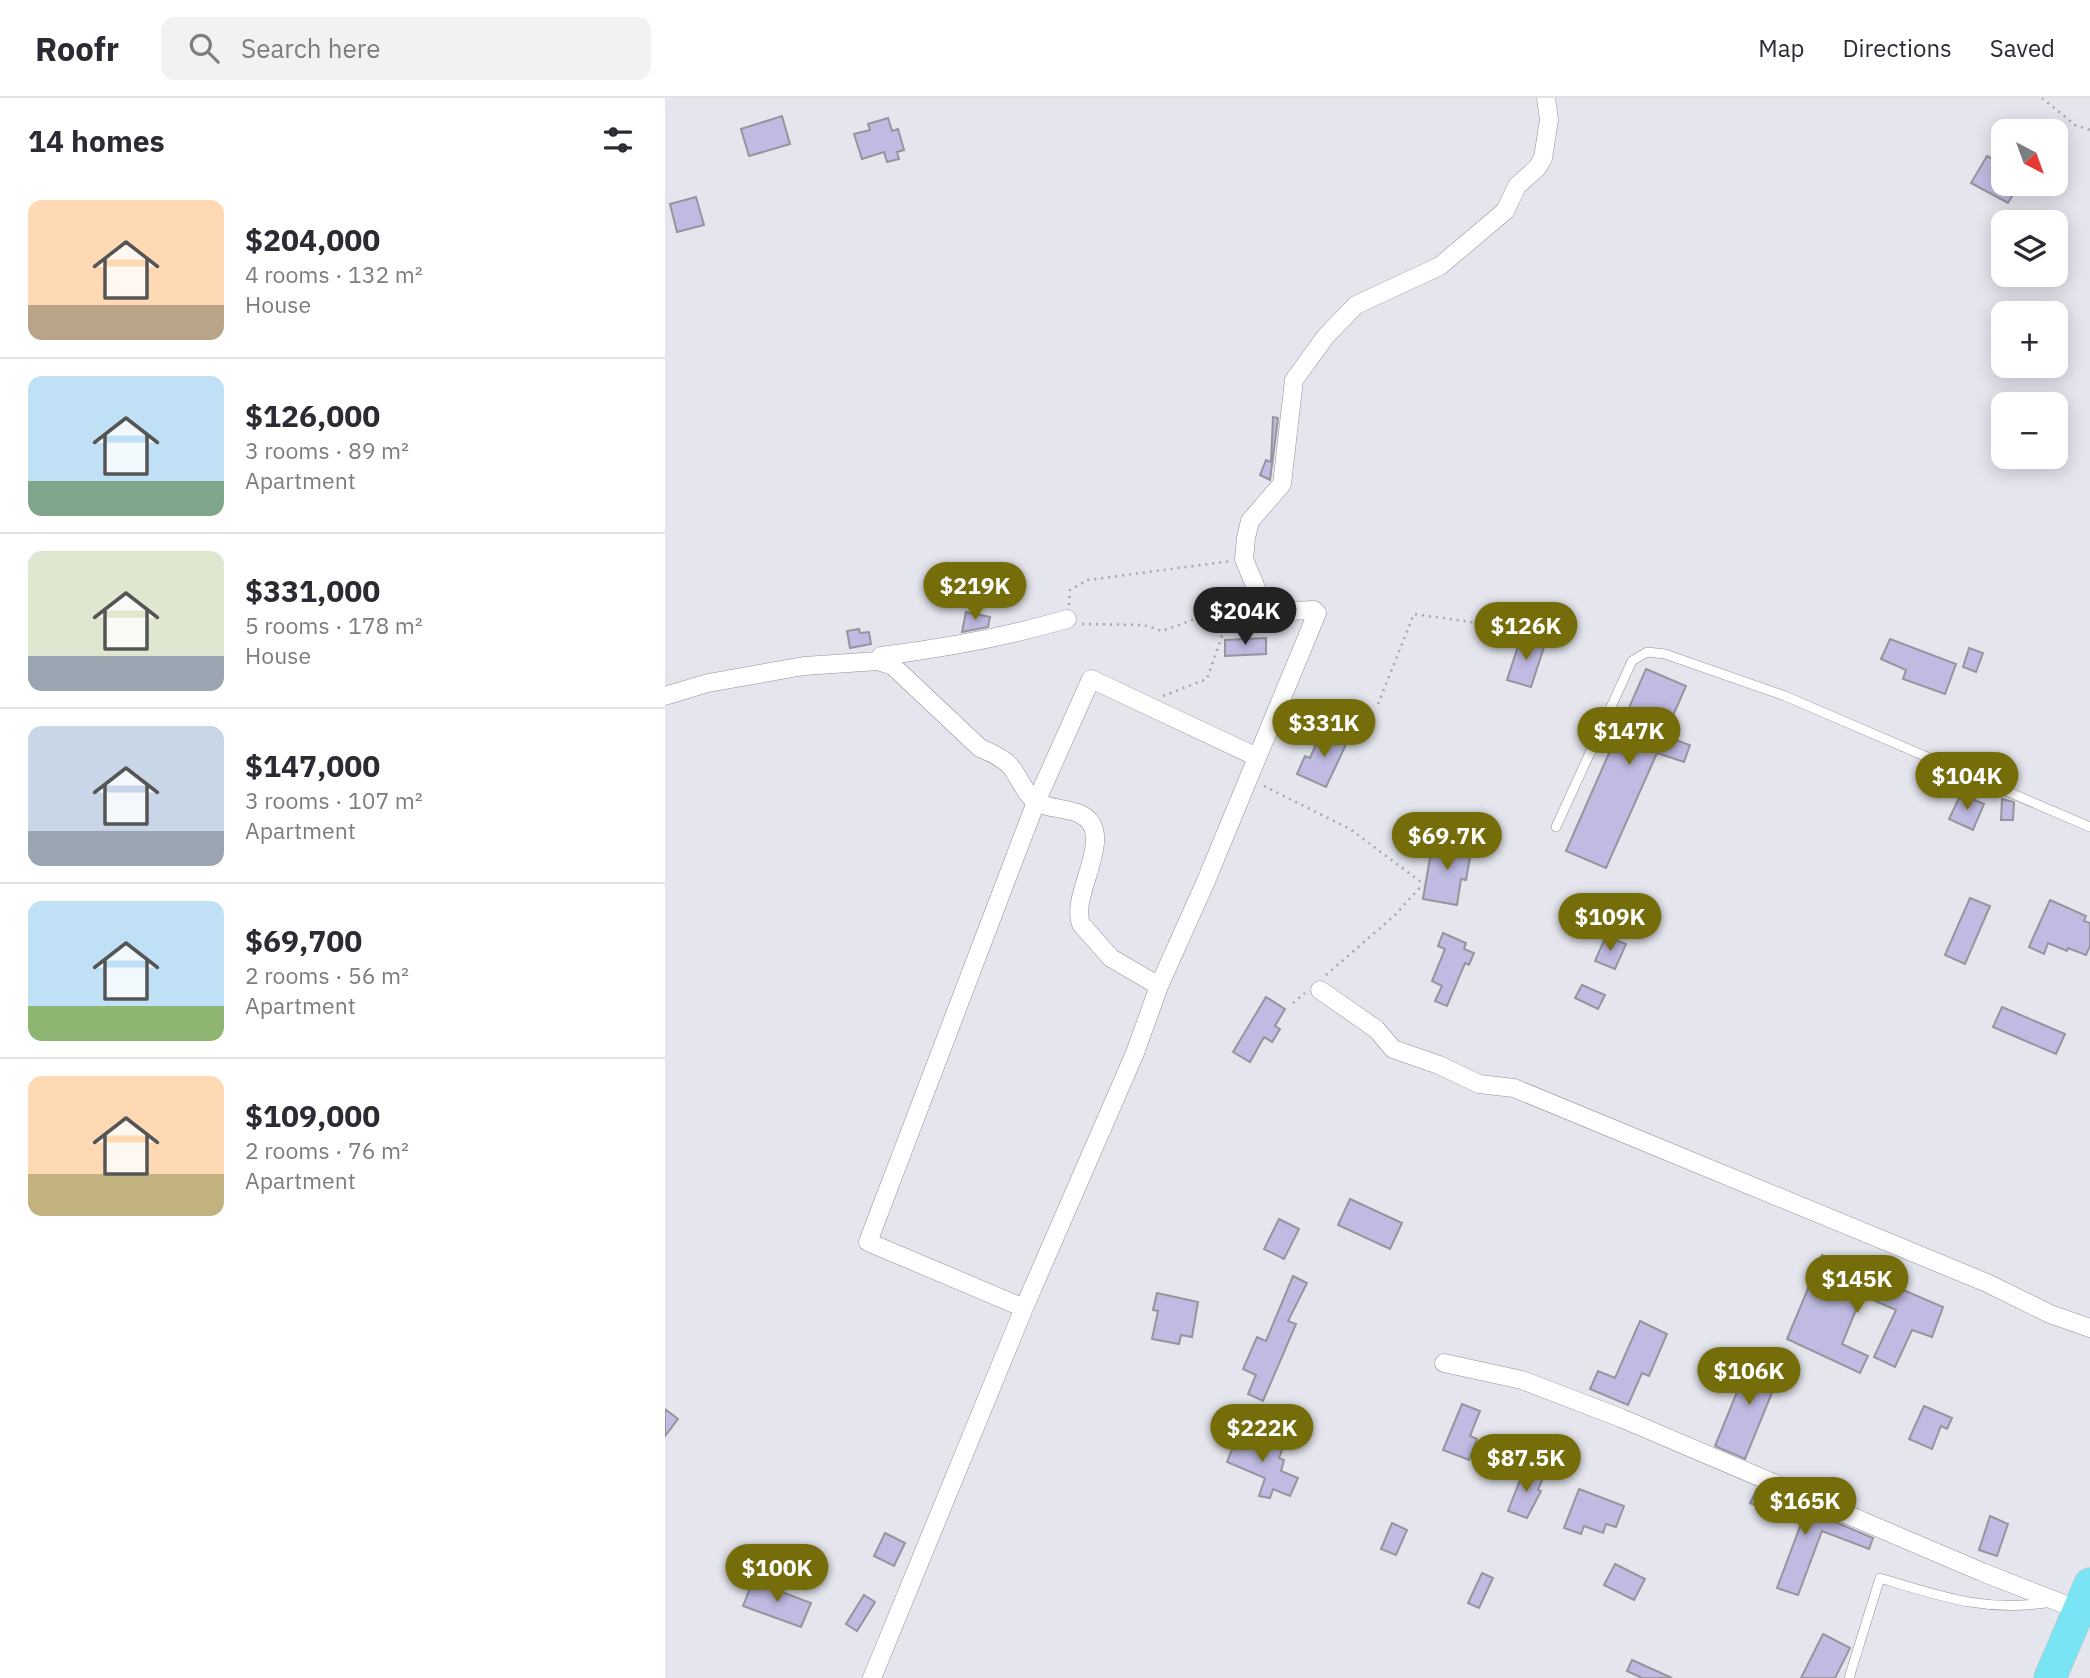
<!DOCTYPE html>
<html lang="en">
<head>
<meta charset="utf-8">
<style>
  body { margin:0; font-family:"IBM Plex Sans",sans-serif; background:#f2f2f3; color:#2b2b33; height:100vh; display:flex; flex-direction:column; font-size:26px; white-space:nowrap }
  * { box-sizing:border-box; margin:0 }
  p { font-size:23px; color:#7c7c81 }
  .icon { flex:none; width:38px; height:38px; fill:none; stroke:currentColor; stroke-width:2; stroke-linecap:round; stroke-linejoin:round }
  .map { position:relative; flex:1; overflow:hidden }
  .drawer { display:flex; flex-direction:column; background:#fff; width:665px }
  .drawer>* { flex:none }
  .needle { width:46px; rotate:139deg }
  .controls { position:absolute; left:1326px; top:21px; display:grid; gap:14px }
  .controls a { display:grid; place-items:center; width:77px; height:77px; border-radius:14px; background:#fff; box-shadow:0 4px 18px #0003; font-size:35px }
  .price { position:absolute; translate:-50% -60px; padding:0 16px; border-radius:24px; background:#756d09; color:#fff; font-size:23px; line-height:46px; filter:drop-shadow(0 2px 4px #0008) }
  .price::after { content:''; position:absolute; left:50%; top:42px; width:21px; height:16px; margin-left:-10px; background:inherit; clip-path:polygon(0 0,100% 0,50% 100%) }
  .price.active { background:#222; color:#fff }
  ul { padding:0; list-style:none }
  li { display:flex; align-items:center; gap:21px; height:175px; padding:0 28px }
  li+li { border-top:2px solid #e1e1e2 }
  li span { display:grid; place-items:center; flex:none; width:196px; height:140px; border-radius:14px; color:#555 }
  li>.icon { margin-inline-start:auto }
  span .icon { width:84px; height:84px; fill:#fffc; stroke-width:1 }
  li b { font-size:30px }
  h2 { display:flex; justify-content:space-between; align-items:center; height:84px; padding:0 28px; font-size:30px }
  header { display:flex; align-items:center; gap:42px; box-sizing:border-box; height:98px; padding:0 35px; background:#fff; border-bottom:2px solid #e1e1e2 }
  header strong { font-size:33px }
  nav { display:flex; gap:38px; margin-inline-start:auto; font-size:24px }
  .search { width:490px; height:63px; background:#f2f2f3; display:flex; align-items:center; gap:18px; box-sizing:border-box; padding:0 24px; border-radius:14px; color:#7c7c81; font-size:26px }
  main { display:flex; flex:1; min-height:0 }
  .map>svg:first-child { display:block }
  .building { fill:#c0bbe2; stroke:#96959d; stroke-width:2 }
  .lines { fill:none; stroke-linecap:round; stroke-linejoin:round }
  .lane-casing { stroke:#909299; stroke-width:10 }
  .street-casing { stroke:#909299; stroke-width:19 }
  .highway-casing { stroke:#c2c2c3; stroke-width:33 }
  .path { stroke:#a6a7ad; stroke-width:2.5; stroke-dasharray:2 5; stroke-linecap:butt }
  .lane { stroke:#fff; stroke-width:9 }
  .street { stroke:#fff; stroke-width:18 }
  .highway { stroke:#78e4f4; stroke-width:32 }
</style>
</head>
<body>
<header>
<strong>Roofr</strong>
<div class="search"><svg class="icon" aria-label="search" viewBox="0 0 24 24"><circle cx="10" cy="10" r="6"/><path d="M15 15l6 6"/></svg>Search here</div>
<nav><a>Map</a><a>Directions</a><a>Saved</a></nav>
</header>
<main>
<section class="drawer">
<h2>14 homes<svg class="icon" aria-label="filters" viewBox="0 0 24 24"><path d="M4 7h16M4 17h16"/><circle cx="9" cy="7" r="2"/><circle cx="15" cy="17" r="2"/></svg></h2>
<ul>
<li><span style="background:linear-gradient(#ffd9b3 75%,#b9a48a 0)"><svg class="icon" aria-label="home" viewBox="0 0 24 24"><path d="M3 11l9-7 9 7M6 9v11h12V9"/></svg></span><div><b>$204,000</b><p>4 rooms · 132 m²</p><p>House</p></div></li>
<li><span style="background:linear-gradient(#bfe0f5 75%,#7fa58c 0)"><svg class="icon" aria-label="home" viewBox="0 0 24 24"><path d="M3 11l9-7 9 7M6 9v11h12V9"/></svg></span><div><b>$126,000</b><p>3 rooms · 89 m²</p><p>Apartment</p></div></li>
<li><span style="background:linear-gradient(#dfe7d0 75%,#9aa5b1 0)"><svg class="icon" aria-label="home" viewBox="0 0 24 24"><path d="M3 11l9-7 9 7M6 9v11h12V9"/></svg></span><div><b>$331,000</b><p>5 rooms · 178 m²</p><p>House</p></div></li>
<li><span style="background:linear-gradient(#c9d6e8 75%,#9aa5b1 0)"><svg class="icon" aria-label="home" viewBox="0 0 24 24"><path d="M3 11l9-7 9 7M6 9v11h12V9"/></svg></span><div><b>$147,000</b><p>3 rooms · 107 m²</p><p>Apartment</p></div></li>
<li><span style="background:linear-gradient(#bfe0f5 75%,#8fb573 0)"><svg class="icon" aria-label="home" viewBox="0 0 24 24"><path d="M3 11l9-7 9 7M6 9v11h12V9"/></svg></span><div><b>$69,700</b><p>2 rooms · 56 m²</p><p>Apartment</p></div></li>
<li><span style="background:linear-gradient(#ffd9b3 70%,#c2b280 0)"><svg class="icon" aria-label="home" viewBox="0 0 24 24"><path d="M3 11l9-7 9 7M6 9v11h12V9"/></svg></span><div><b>$109,000</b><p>2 rooms · 76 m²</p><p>Apartment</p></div></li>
</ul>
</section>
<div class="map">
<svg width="1425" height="1580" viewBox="0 0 1425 1580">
  <rect width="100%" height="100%" fill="#e4e5ed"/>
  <path class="building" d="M117 18 125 46 84 58 76 31Z
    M223 20 227 33 233 31 239 52 232 54 234 61 222 64 219 54 197 61 189 36 205 32 203 26Z
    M1322 58 1339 67V86H1354L1343 105 1306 85Z
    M31 99 39 127 12 134 5 106Z
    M608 319 613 320 605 382 595 377 601 362 606 364Z
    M301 514 325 519 323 529 297 534Z
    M194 531 195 535 204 534 206 546 185 550 182 533Z
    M856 539 880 546 866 589 842 582Z
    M601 540V556L560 558V542Z
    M1225 541 1291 566 1280 596 1238 581 1241 572 1216 561Z
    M1304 550 1318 555 1311 574 1298 569Z
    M981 571 1021 588 999 638 1025 647 1019 664 992 655 941 770 901 753Z
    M666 632 684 640 661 689 632 676 640 658 645 660 655 637 662 640Z
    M1296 696 1319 706 1308 732 1284 721Z
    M1337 701 1349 704 1348 722H1336Z
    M768 742 807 748 801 782 796 781 792 807 758 801Z
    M1305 800 1325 808 1300 866 1280 857Z
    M1385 802 1421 818 1419 823 1425 825V848L1421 857 1403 850 1402 853 1383 845 1379 856 1364 849Z
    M778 835 801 845 799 851 809 855 804 867 800 865 782 908 770 903 777 888 767 883 780 851 773 848Z
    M941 838 961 846 950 871 930 863Z
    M917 887 940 897 933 911 910 900Z
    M601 899 620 911 610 928 615 931 607 944 599 939 585 964 568 954Z
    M1337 909 1400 936 1391 956 1328 929Z
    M685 1101 737 1125 725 1151 673 1127Z
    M614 1121 634 1131 619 1161 599 1151Z
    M1157 1157 1278 1209 1267 1239 1247 1232 1230 1269 1209 1259 1231 1212 1197 1197 1177 1246 1203 1258 1195 1275 1122 1241Z
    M628 1178 642 1185 623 1223 631 1226 598 1303 583 1296 591 1277 578 1271 592 1239 601 1243Z
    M492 1195 533 1204 527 1239 516 1237 514 1246 487 1241 493 1213 488 1212Z
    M975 1223 1002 1236 984 1278 977 1275 963 1307 925 1291 933 1273 950 1280Z
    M1087 1257 1117 1270 1080 1361 1050 1348Z
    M797 1306 815 1313 805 1338 812 1341 804 1362 778 1352Z
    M1259 1308 1287 1320 1282 1331 1276 1328 1267 1351 1244 1341Z
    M0 1311 13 1321 0 1338Z
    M575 1331 595 1339 593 1343 617 1352 614 1360 619 1362 616 1373 633 1380 625 1398 608 1391 605 1400 594 1398 600 1380 562 1364Z
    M859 1372 878 1380 873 1392 876 1393 862 1420 843 1413Z
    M914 1391 959 1408 951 1429 941 1426 938 1435 919 1428 916 1436 899 1430Z
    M1092 1391 1208 1440 1204 1451 1157 1433 1133 1497 1112 1490 1136 1426 1085 1405Z
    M1325 1418 1343 1426 1332 1458 1314 1452Z
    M727 1425 742 1432 731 1457 716 1451Z
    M220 1435 240 1445 229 1468 209 1458Z
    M950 1466 980 1481 969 1502 939 1487Z
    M817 1475 828 1480 814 1510 803 1505Z
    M88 1483 146 1505 136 1529 78 1508Z
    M199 1497 210 1504 192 1533 181 1526Z
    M1158 1536 1185 1550 1170 1580H1136Z
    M967 1562 1007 1580H977L962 1573Z"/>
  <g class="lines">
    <defs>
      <path id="lane" d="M891 729 967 563 982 554 1000 556 1120 598 1425 729
        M1184 1580 1215 1480C1277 1499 1322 1515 1387 1504"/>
      <path id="street" d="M213 563 216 558C280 550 341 539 402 521
        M0 598 43 585 139 568 213 563 228 568 315 650C326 655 339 660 347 670 354 680 362 699 373 705 386 711 402 710 415 716 454 734 404 796 416 826L446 860 494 888
        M655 892 711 931 728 951 774 967 814 986 849 990 1322 1185 1385 1216 1425 1230
        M359 1210 203 1144 371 704 426 581 592 659
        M779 1265 857 1282 956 1320 1317 1474 1414 1512
        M207 1580 359 1210 470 955 494 888 541 783 652 515 649 512 601 514 579 461 581 440 585 423 617 386 629 282 661 238 691 207 775 168 840 113 852 88 872 70 878 60 884 22 881 0"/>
      <path id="highway" d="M1385 1580 1425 1486"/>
    </defs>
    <use href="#lane" class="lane-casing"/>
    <use href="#street" class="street-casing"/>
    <use href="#highway" class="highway-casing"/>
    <path class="path" d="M1377 0 1410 27 1425 32
      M404 507 405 492 423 482 566 463
      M417 526 479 527 497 533 530 521 560 528 586 516
      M498 598 542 581 560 529
      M713 606 749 516 855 531
      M599 688 685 731 760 787
      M661 877 730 817 758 786
      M628 905 640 895"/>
    <use href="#lane" class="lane"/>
    <use href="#street" class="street"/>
    <use href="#highway" class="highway"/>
  </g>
</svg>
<div class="controls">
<a><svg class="needle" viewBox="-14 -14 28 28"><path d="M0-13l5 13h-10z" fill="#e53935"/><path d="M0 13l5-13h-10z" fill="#7c7c81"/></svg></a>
<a><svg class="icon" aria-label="layers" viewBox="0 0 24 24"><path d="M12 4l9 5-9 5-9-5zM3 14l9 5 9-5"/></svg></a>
<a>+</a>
<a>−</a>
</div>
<b class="price" style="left:310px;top:524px">$219K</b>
<b class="price active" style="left:580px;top:549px">$204K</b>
<b class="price" style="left:861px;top:564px">$126K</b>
<b class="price" style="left:659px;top:661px">$331K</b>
<b class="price" style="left:964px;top:669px">$147K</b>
<b class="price" style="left:1302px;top:714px">$104K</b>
<b class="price" style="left:782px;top:774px">$69.7K</b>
<b class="price" style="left:945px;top:855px">$109K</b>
<b class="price" style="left:1192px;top:1217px">$145K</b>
<b class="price" style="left:1084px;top:1309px">$106K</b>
<b class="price" style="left:597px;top:1366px">$222K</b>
<b class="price" style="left:861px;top:1396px">$87.5K</b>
<b class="price" style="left:1140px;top:1439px">$165K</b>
<b class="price" style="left:112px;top:1506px">$100K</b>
</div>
</main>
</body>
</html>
